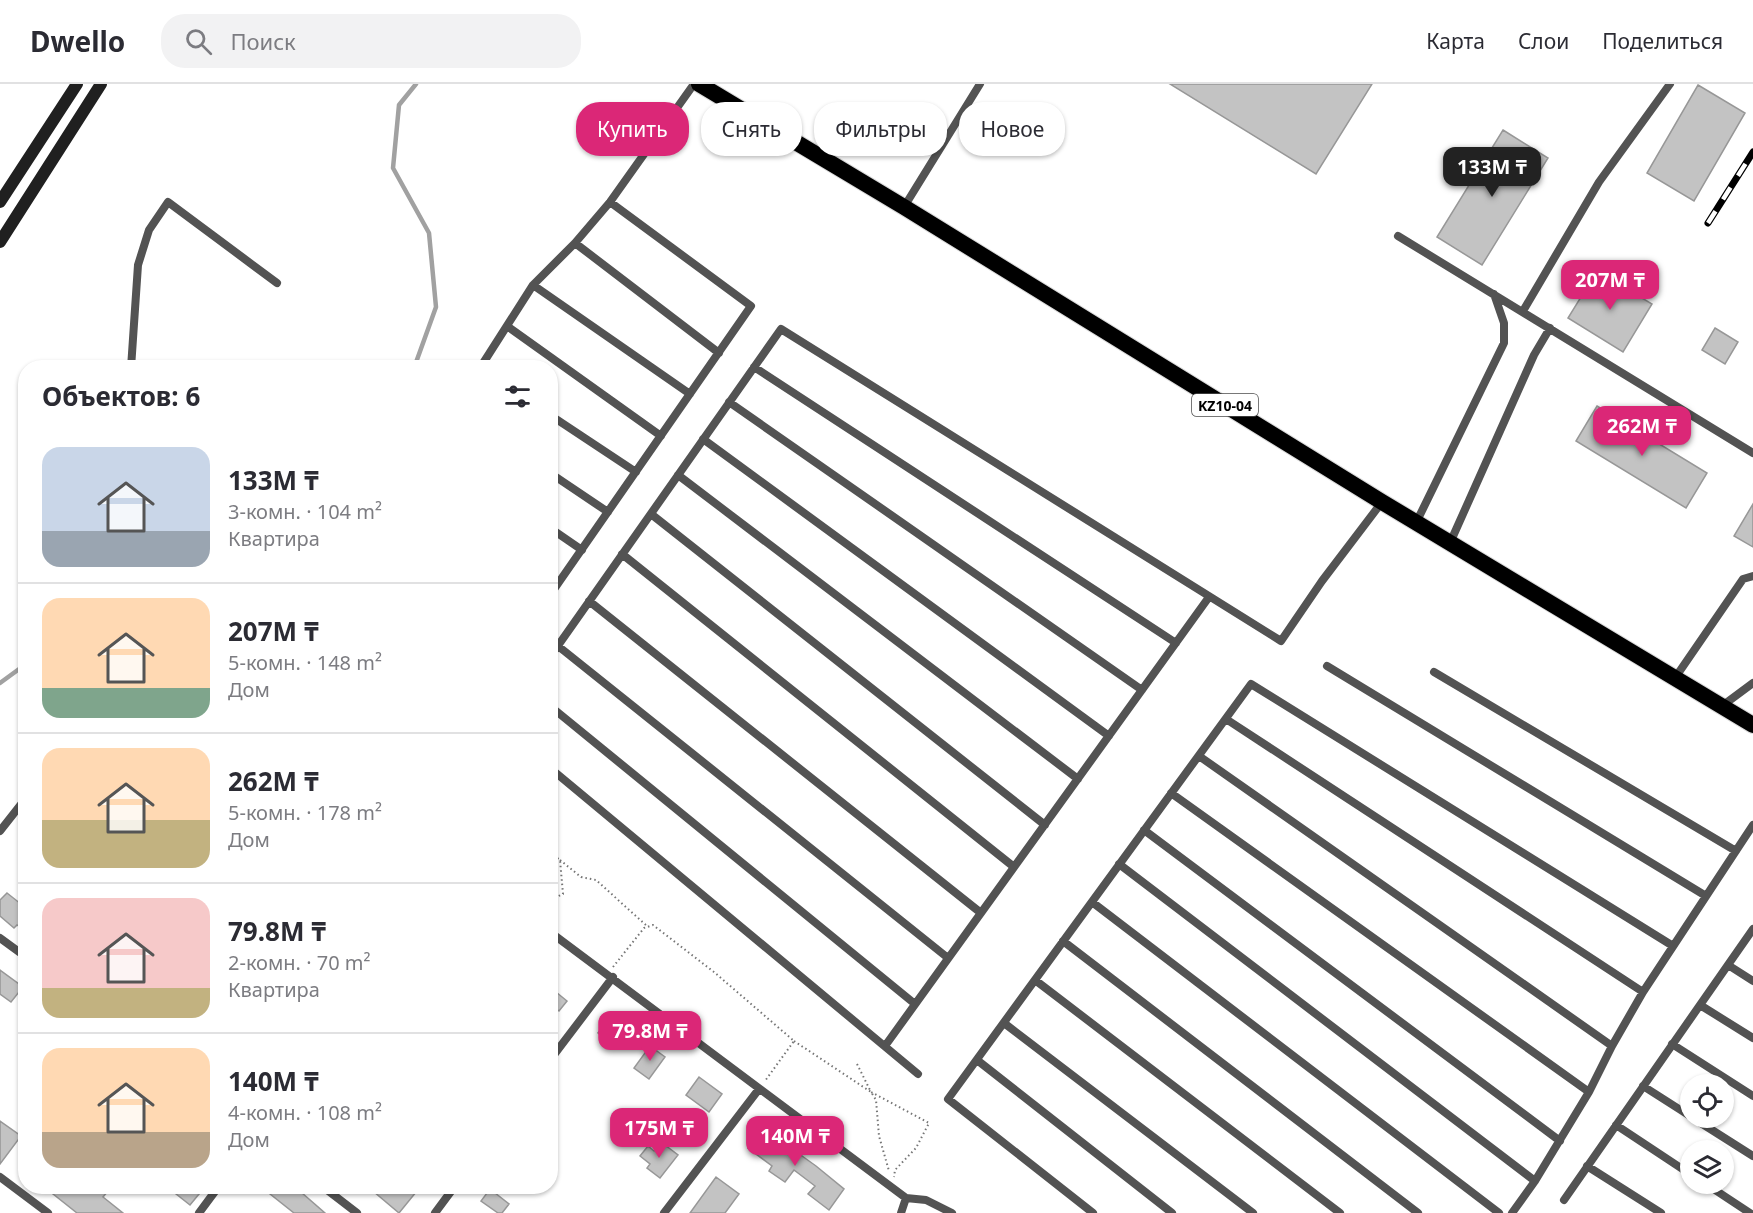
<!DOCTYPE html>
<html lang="ru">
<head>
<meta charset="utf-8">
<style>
  body { margin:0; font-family:"Noto Sans",sans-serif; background:#f2f2f3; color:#2b2b33; height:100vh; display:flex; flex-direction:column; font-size:22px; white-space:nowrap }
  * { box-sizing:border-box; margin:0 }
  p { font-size:20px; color:#7c7c81 }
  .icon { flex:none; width:33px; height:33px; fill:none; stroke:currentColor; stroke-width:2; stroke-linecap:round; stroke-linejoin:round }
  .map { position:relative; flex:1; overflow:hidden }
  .side { position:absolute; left:18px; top:276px; width:540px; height:834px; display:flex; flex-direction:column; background:#fff; border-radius:24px; box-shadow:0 2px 4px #0004 }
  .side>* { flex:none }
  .banner { position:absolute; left:576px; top:18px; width:570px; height:54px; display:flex; gap:12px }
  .tools { position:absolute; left:1680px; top:990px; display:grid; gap:12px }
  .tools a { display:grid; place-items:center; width:54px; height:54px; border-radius:50%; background:#fff; box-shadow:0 2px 4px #0004; font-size:30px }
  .price { position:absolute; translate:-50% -51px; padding:0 14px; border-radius:12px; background:#db2777; color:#fff; font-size:20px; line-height:39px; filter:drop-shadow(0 2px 3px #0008) }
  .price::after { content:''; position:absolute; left:50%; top:36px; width:18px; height:14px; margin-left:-9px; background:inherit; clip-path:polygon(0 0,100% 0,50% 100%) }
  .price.on { background:#222; color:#fff }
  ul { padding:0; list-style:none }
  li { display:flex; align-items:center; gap:18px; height:150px; padding:0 24px }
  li+li { border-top:2px solid #e1e1e2 }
  li span { display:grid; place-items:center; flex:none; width:168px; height:120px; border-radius:18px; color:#555 }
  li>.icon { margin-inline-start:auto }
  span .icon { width:72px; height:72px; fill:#fffc; stroke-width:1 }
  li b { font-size:26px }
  h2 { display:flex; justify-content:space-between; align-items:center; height:72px; padding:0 24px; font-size:26px }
  .pill { padding:0 21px; border-radius:24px; background:#fff; box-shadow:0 2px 4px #0004; font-size:21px; line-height:54px }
  .pill.on { background:#db2777; color:#fff }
  header { display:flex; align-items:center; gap:36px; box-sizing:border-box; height:84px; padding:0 30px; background:#fff; border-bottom:2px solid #e1e1e2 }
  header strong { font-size:28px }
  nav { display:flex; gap:33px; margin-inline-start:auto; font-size:21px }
  .search { width:420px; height:54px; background:#f2f2f3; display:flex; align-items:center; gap:15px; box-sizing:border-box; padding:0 21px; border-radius:24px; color:#7c7c81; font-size:22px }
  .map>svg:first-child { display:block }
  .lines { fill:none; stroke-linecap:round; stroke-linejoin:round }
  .stream { stroke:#a1a1a1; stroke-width:4.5 }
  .building { fill:#c3c3c3; stroke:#979797; stroke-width:1.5 }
  .trunk-casing { stroke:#dbdbdb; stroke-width:18 }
  .path { stroke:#757575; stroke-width:2; stroke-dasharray:1.5 3; stroke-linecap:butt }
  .service { stroke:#535353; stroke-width:8 }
  .secondary { stroke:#202020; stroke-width:12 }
  .trunk { stroke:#000; stroke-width:16 }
  .rail-casing { stroke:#000; stroke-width:7 }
  .rail { stroke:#fff; stroke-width:4.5; stroke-dasharray:14; stroke-linecap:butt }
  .labels { text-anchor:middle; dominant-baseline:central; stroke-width:4.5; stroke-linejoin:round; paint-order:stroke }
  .shield { fill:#fff; stroke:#4c4c4c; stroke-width:1.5 }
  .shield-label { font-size:14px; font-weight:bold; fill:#000 }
</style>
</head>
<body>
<header>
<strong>Dwello</strong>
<div class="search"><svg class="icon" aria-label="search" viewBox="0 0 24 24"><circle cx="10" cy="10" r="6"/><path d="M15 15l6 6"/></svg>Поиск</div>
<nav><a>Карта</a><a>Слои</a><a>Поделиться</a></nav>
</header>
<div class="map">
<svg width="1753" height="1129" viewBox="0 0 1753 1129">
  <rect width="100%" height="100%" fill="#fff"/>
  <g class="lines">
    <path class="stream" d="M414 284 436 223 429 149 393 84 399 21 416 0
      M0 599 26 580"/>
  </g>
  <path class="building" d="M1170 0H1372L1316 90Z
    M1698 1 1745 29 1694 117 1647 89Z
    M1503 46 1548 74 1482 181 1437 153Z
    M1597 187 1652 220 1623 268 1568 234Z
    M1715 244 1738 258 1725 280 1702 266Z
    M1597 322 1707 389 1686 424 1576 357Z
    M1753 420V463L1734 452Z
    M7 809 26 824V847L17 841 14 844 0 832V816Z
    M0 886 23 903 11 918 0 910Z
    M556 908 567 917 559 927 550 920V915Z
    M613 930 630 943 614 963 598 949Z
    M650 962 665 973 649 995 634 984Z
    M699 993 722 1010 709 1028 686 1011Z
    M0 1037 21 1052 0 1080Z
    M763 1044 816 1082 844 1105 829 1126 808 1110 815 1102 794 1086 785 1098 769 1087 772 1082 748 1064Z
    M661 1058 678 1071 660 1094 647 1084 650 1080 640 1072 648 1062 654 1067Z
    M716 1093 739 1110 725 1129H690Z
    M43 1102H102L108 1107 103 1113 123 1129H77Z
    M166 1102H189L199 1110 190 1121Z
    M260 1102H294L325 1129H294Z
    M367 1102H421L399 1129Z
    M490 1105 509 1120 502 1129H498L481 1117Z"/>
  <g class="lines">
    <defs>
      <path id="trunk" d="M699 0 904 123 1382 418 1753 641"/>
    </defs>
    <use href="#trunk" class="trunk-casing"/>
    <path class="path" d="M550 769 560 776 563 810 550 816
      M560 776 581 793 596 796 647 842
      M613 883 644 844 653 841 714 888 794 957 765 997
      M794 957 871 1008 876 1016 879 1052 889 1087
      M857 980 871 1008 929 1039 916 1064 895 1086 894 1093"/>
    <path class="service" d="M904 123 980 0
      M1398 152 1753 369
      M575 159 719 269
      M533 201 690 310
      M1523 227 1599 98 1670 0
      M507 242 661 352
      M754 283 1176 559
      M131 284 138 181 149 146 168 118 277 199
      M480 284 533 201 575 159 610 118 694 0
      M729 318 1142 606
      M550 331 636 388
      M703 355 1109 652
      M550 389 608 428
      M678 391 1078 695
      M651 430 1045 741
      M1416 439 1504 259V239L1494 210
      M550 444 582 466
      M1450 459 1534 271 1550 244
      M622 470 1014 783
      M550 511 751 222 610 118
      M589 517 981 829
      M558 562 948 874
      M550 573 781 245 1281 557 1322 497 1382 418
      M1327 582 1706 812
      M1434 588 1736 767
      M1675 594 1743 495 1753 492
      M550 622 915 920
      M1722 622 1753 599
      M1226 635 1643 908
      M1199 672 1612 962
      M550 684 918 990
      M1171 709 1589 1008
      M1144 746 1560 1057
      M0 747 26 714
      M1119 780 1535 1097
      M1092 818 1499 1129
      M550 848 906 1114 926 1116 952 1129
      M0 854 26 873
      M1063 857 1418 1129
      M1728 881 1753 897
      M1035 896 1340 1129
      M1700 921 1753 954
      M1004 939 1253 1129
      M1672 960 1753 1012
      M885 962 1209 513
      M550 976 613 893
      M977 976 1172 1129
      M1643 1002 1690 1032
      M1693 1034 1753 1072
      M1616 1041 1690 1090
      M1587 1082 1661 1129
      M0 1093 48 1129
      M1706 1100 1750 1129
      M322 1102 357 1129
      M1564 1116 1753 845
      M199 1129 219 1102
      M435 1129 455 1102
      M664 1129 759 1005
      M901 1129 906 1114
      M1093 1129 948 1015 1251 600 1673 862
      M1512 1129 1535 1097 1589 1008 1612 962 1643 908 1753 741"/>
    <path class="secondary" d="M0 118 77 0
      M0 158 101 0"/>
    <use href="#trunk" class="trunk"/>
    <defs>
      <path id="rail" d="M1708 139 1753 68"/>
    </defs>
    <use href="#rail" class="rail-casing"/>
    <use href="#rail" class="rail"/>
  </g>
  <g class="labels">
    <rect class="shield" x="1192" y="310" width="66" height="22" rx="4.5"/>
    <g class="shield-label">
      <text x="1225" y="321">KZ10-04</text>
    </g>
  </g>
</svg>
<div class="tools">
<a><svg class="icon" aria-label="locate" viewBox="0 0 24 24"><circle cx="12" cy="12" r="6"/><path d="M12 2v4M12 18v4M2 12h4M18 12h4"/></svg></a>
<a><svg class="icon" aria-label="layers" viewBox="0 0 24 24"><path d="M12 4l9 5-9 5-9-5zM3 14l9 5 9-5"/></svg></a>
</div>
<b class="price on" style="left:1492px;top:114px">133M ₸</b>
<b class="price" style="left:1610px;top:227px">207M ₸</b>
<b class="price" style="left:1642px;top:373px">262M ₸</b>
<b class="price" style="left:650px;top:978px">79.8M ₸</b>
<b class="price" style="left:659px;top:1075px">175M ₸</b>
<b class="price" style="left:795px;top:1083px">140M ₸</b>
<div class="banner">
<a class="pill on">Купить</a>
<a class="pill">Снять</a>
<a class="pill">Фильтры</a>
<a class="pill">Новое</a>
</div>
<section class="side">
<h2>Объектов: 6<svg class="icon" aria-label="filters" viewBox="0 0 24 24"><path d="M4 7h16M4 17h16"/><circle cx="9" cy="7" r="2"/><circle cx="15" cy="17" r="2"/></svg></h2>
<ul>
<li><span style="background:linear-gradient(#c9d6e8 70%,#9aa5b1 0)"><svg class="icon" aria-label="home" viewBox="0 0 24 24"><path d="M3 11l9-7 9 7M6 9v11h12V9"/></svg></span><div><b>133M ₸</b><p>3-комн. · 104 m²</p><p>Квартира</p></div></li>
<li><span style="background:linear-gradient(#ffd9b3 75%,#7fa58c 0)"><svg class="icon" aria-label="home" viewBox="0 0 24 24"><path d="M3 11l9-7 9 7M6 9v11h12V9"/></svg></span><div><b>207M ₸</b><p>5-комн. · 148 m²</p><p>Дом</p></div></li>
<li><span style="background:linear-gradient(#ffd9b3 60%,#c2b280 0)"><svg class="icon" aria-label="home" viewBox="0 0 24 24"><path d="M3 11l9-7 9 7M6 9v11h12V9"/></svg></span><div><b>262M ₸</b><p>5-комн. · 178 m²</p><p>Дом</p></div></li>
<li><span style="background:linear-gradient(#f6c9c9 75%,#c2b280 0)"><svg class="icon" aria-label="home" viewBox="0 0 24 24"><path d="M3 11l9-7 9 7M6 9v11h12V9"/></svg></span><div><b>79.8M ₸</b><p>2-комн. · 70 m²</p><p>Квартира</p></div></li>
<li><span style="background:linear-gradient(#ffd9b3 70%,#b9a48a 0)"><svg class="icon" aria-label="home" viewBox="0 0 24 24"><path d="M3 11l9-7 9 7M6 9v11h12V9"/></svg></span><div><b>140M ₸</b><p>4-комн. · 108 m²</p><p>Дом</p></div></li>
</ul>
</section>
</div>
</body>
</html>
